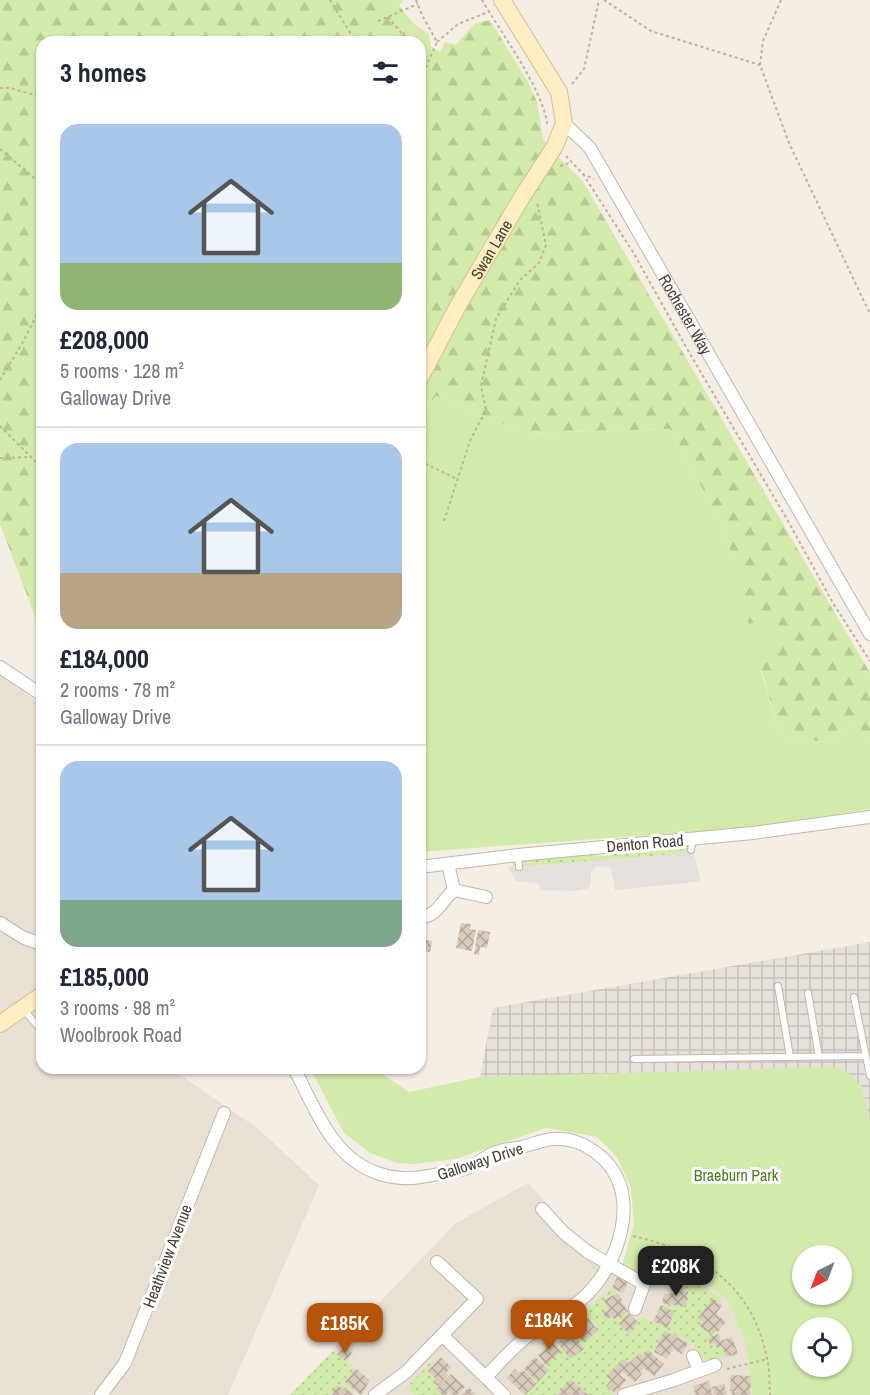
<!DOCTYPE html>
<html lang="en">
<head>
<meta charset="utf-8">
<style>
  body { margin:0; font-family:"Archivo Narrow",sans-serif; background:#f6f6f7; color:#1f2937; height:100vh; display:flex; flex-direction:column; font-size:22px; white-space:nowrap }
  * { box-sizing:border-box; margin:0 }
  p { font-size:20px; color:#747a83 }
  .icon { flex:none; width:33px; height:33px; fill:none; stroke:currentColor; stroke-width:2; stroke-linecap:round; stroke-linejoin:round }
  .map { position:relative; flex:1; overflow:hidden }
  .sheet { position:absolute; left:36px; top:36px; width:390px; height:1038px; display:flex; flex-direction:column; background:#fff; border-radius:18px; box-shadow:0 2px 4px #0004 }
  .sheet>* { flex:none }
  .needle { width:39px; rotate:222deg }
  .controls { position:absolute; left:792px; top:1245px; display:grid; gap:12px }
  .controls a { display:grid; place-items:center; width:60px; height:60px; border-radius:50%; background:#fff; box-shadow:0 2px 4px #0004; font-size:30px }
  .price { position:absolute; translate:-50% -51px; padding:0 14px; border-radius:12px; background:#b45309; color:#fff; font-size:20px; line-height:39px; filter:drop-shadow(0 2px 3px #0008) }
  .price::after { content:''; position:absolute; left:50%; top:36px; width:18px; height:14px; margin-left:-9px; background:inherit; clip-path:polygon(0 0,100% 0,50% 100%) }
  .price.on { background:#222; color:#fff }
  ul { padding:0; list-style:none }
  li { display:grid; align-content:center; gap:12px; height:318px; padding:0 24px }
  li+li { border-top:2px solid #e0e1e3 }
  li span { display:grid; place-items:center; height:186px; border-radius:18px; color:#555 }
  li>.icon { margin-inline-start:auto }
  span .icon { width:108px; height:108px; fill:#fffc; stroke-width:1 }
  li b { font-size:26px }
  h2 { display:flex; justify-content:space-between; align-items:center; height:72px; padding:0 24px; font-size:26px }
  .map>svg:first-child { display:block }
  .residential { fill:#e8e0d2 }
  .industrial { fill:url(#industrial-grid) }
  .grass { fill:url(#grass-dots) }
  .forest { fill:url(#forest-firs) }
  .park { fill:#d2ebaa; fill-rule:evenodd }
  .parking { fill:#e4e1dd }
  .building { fill:url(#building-cross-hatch) }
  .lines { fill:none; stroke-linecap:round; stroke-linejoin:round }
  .lane-casing { stroke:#c3b8aa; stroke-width:8 }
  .street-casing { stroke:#c3b8aa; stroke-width:14 }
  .secondary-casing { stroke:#d7c191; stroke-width:18 }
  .path { stroke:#c3b097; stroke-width:2; stroke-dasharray:3 3; stroke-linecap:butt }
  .lane { stroke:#fff; stroke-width:6 }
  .street { stroke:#fff; stroke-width:12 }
  .secondary { stroke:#ffedc3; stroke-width:16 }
  .labels { text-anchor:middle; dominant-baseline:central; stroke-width:6; stroke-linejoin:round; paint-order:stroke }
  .street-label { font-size:16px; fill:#473e34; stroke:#fff }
  .park-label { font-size:16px; fill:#4a7d23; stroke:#fff }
</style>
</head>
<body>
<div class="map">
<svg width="870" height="1395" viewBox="0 0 870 1395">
  <defs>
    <pattern id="industrial-grid" width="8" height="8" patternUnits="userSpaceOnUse" patternTransform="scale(1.5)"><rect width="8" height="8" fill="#e6e0da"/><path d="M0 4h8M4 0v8" fill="none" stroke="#c7c1bc"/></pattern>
    <pattern id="grass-dots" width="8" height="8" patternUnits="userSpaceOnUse" patternTransform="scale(1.5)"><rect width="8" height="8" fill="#d2ebaa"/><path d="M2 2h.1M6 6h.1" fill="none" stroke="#b6cb93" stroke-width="1.8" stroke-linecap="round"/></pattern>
    <pattern id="forest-firs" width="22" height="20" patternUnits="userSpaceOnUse" patternTransform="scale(1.5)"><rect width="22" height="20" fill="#d2ebaa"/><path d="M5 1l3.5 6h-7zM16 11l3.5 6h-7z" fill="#b6cb93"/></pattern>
    <pattern id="building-cross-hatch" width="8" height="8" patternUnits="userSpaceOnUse" patternTransform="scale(1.5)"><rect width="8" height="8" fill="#d9ccbc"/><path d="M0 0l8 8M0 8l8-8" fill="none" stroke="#b2a79a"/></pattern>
  </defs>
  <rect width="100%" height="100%" fill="#f4eee5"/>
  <path class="residential" d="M0 674 42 706V1068H170L257 1128 319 1185 228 1395H0Z
    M528 1183 573 1233 622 1266 641 1275 688 1281 712 1288 730 1303 747 1349 752 1395H290L456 1223Z"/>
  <path class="industrial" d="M870 942V1124L860 1085 480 1077 493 1008Z"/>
  <path class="grass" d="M687 844 689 849 678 854 519 867 513 865V861L583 854 605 856 628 849Z
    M672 1281C691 1283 707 1287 722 1299L719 1303 713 1298 698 1318 712 1335 716 1331 719 1334 708 1340 710 1345 715 1343 722 1346 726 1357C701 1362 706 1363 694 1344L665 1331 653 1354 633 1359 629 1363 623 1359 614 1369H613L607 1376 611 1380 606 1386 613 1392 612 1395H588L570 1380 557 1395H525L537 1383 524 1371 525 1370 538 1382 549 1370 537 1358 539 1356 547 1364 561 1352 555 1345 558 1343 570 1359 584 1349 572 1332H575L583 1342 598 1331 586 1312 601 1296 603 1297 612 1288 619 1291 604 1300 609 1310 603 1313 612 1316 614 1319 626 1313 623 1329 629 1334 642 1317 667 1328 675 1313 663 1307 664 1303 686 1306 688 1292 683 1291V1287L671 1285Z
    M333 1351 356 1369 345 1382 353 1389 351 1392 336 1385 331 1395H290Z
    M430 1363 433 1365 428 1371 436 1379 433 1381 438 1385 449 1376 436 1389 442 1395H414L410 1388V1384Z"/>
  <path class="forest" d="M0 0H403L399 6 415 25 429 34 431 47 440 52 445 42 456 45 474 24 490 20 528 82 537 102 543 138 547 146 582 180 870 673V739L853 724 834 743 780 737 749 624 736 605 743 577 730 551 720 521 670 429 525 433 436 396 420 414V42H42V635L0 524Z"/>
  <path class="park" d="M436 396 525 433 670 429 720 521 730 551 744 577 737 605 749 624 765 618 778 637 761 671 780 737 834 743 853 724 870 739V809L759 827 420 852V414Z
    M834 1067C863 1074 865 1099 870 1124V1395H752L747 1349 730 1303 712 1288 688 1281 641 1275 622 1266 634 1224 631 1188 617 1157 597 1137 546 1128 456 1159 414 1164 397 1163 370 1153 344 1133 310 1068H373L409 1092 480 1077ZM802 1256H842V1294H802ZM802 1328H842V1366H802Z"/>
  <path class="parking" d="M689 849 693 852 695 857 700 879 698 881 687 883 615 890 611 869 608 867 597 866 591 872V880L589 888 576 891 541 890 539 885 536 883 516 881 508 867 513 865 519 867 678 854Z"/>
  <path class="building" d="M461 923 471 924 470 929 476 930 472 951 456 948Z
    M478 930 490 932 487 948 480 947 479 955 474 954Z
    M420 939 432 941 430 952 422 951 420 953Z
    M617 1277 628 1282 623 1293 612 1288Z
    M671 1285 684 1287 683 1291 688 1292 686 1307 662 1303 664 1293 670 1294Z
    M618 1293 622 1300 621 1301 628 1312 614 1319 612 1316 606 1319 603 1313 609 1310 604 1300Z
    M713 1298 722 1305 716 1314 726 1322 718 1332 716 1331 712 1335 700 1326 703 1322 698 1318Z
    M661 1305 675 1312 667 1328 653 1321Z
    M628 1313 638 1322 629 1334 619 1324Z
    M586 1315 598 1331 583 1342 575 1332 583 1326 579 1321Z
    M665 1331 688 1343 682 1354 673 1349 667 1359 654 1352Z
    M572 1332 584 1349 570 1359 558 1343Z
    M719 1334 721 1341 732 1337 738 1354 726 1357 722 1346 717 1348 715 1343 710 1345 708 1338Z
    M549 1337 561 1352 546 1365 538 1355 546 1349 542 1343Z
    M344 1347 352 1353 346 1361 337 1355Z
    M648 1350 664 1364 654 1376 644 1368 640 1372 642 1374 635 1382 622 1371 620 1375 626 1380 620 1388 615 1393 606 1386 611 1380 606 1376 623 1359 629 1363 640 1353 643 1356Z
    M441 1357 451 1367 446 1373 448 1375 438 1386 433 1381 436 1379 428 1371Z
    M535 1357 549 1370 538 1382 524 1369Z
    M356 1369 370 1380 361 1395 345 1382Z
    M515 1369 520 1373 523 1370 537 1383 525 1395 507 1378Z
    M451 1374 465 1387 457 1395H452L449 1392 446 1395H442L436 1389Z
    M731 1375 751 1376 750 1395H732V1391H730Z
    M570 1379 589 1395H557Z
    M709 1381 713 1395H696L693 1386Z
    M724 1384 727 1395H714L712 1387Z
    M336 1385 353 1393 352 1395H331Z
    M469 1387 476 1395H461Z"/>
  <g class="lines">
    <defs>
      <path id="lane" d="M691 850 693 839
        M518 855 519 867
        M778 986 790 1057
        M808 993 819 1057
        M854 997 870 1076
        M24 1010 42 1031
        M634 1059 865 1056
        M118 1068 123 1070"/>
      <g id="street">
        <path id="s1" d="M564 123 590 148 870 634"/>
        <path d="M0 667 42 695"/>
        <path d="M448 864 454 890"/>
        <path d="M420 867 518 855 753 833 870 817"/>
        <path d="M454 890 486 897"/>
        <path d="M420 917C437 917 442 900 454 890"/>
        <path d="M0 923 24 938 42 944"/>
        <path d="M294 1068C315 1108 332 1159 380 1174 405 1182 426 1177 451 1171 455 1170 460 1171 464 1169 476 1166 485 1156 496 1152 504 1149 514 1149 522 1147 533 1144 543 1140 553 1139 582 1137 611 1158 620 1185 632 1224 611 1274 581 1300 565 1313 545 1322 529 1335 513 1347 500 1362 487 1376"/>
        <path d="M542 1209 564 1233 588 1252 644 1284 635 1309"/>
        <path d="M442 1335 504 1395"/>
        <path d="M693 1356 699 1370"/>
        <path d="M101 1395 125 1363 224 1113"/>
        <path d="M375 1395 406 1372 477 1299 437 1262"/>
        <path d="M624 1395 674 1380 715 1365"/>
      </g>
      <g id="secondary">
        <path id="s2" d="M420 378 459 304 522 197 555 146 564 123 559 92 502 0"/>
        <path d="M0 1024 42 995"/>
      </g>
    </defs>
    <use href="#lane" class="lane-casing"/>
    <use href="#street" class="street-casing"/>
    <use href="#secondary" class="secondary-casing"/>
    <path class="path" d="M330 0 356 42
      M416 0 422 15 437 42 420 81
      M482 0C500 31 544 91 547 124
      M604 0 651 31 760 65
      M781 0 763 41 760 65 789 143 870 314
      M388 17 409 42
      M378 21 418 4
      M437 42 458 24 488 12
      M420 54 427 63
      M572 84 584 69 599 0
      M0 88H10L42 97
      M0 149 40 183 42 188
      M566 156 583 174 594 179
      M560 166 572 162
      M583 174 633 252 686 347 788 521 833 603 870 661
      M0 380 23 342 42 304
      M0 426 42 468
      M0 458 30 457
      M420 461 455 478
      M444 521 470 441 486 410 481 386 496 319 520 280 539 263 546 245 537 202
      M633 1236C702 1252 752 1285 767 1358 770 1370 769 1383 770 1395
      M727 1369 767 1359"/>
    <use href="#lane" class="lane"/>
    <use href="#street" class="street"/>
    <use href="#secondary" class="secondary"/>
  </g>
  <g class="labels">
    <g class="street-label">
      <text stroke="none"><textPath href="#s2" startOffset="147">Swan Lane</textPath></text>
      <text stroke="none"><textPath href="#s1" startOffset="228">Rochester Way</textPath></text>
      <text transform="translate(645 843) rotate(-5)">Denton Road</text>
      <text transform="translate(480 1161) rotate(-18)">Galloway Drive</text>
      <text transform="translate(167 1256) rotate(-69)">Heathview Avenue</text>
    </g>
    <g class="park-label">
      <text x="736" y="1175">Braeburn Park</text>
    </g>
  </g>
</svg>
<div class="controls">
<a><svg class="needle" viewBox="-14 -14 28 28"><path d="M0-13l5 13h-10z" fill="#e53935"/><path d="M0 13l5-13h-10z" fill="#747a83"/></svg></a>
<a><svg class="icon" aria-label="locate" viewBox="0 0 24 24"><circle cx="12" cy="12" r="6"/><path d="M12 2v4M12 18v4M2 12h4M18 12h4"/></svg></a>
</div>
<b class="price on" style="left:676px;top:1297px">£208K</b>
<b class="price" style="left:549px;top:1351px">£184K</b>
<b class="price" style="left:345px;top:1354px">£185K</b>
<section class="sheet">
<h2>3 homes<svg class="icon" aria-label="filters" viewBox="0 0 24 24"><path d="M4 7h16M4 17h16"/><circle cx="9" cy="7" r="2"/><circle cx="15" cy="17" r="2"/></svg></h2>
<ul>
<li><span style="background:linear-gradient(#a9c7e8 75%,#8fb573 0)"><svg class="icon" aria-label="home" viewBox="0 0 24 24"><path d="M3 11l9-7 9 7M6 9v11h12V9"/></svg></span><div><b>£208,000</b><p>5 rooms · 128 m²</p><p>Galloway Drive</p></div></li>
<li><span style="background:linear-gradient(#a9c7e8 70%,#b9a48a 0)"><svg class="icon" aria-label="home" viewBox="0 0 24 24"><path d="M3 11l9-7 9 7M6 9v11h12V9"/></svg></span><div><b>£184,000</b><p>2 rooms · 78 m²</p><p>Galloway Drive</p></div></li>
<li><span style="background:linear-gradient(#a9c7e8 75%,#7fa58c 0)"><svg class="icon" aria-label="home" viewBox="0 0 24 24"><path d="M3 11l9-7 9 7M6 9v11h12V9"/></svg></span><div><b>£185,000</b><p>3 rooms · 98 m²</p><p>Woolbrook Road</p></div></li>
</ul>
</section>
</div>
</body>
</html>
